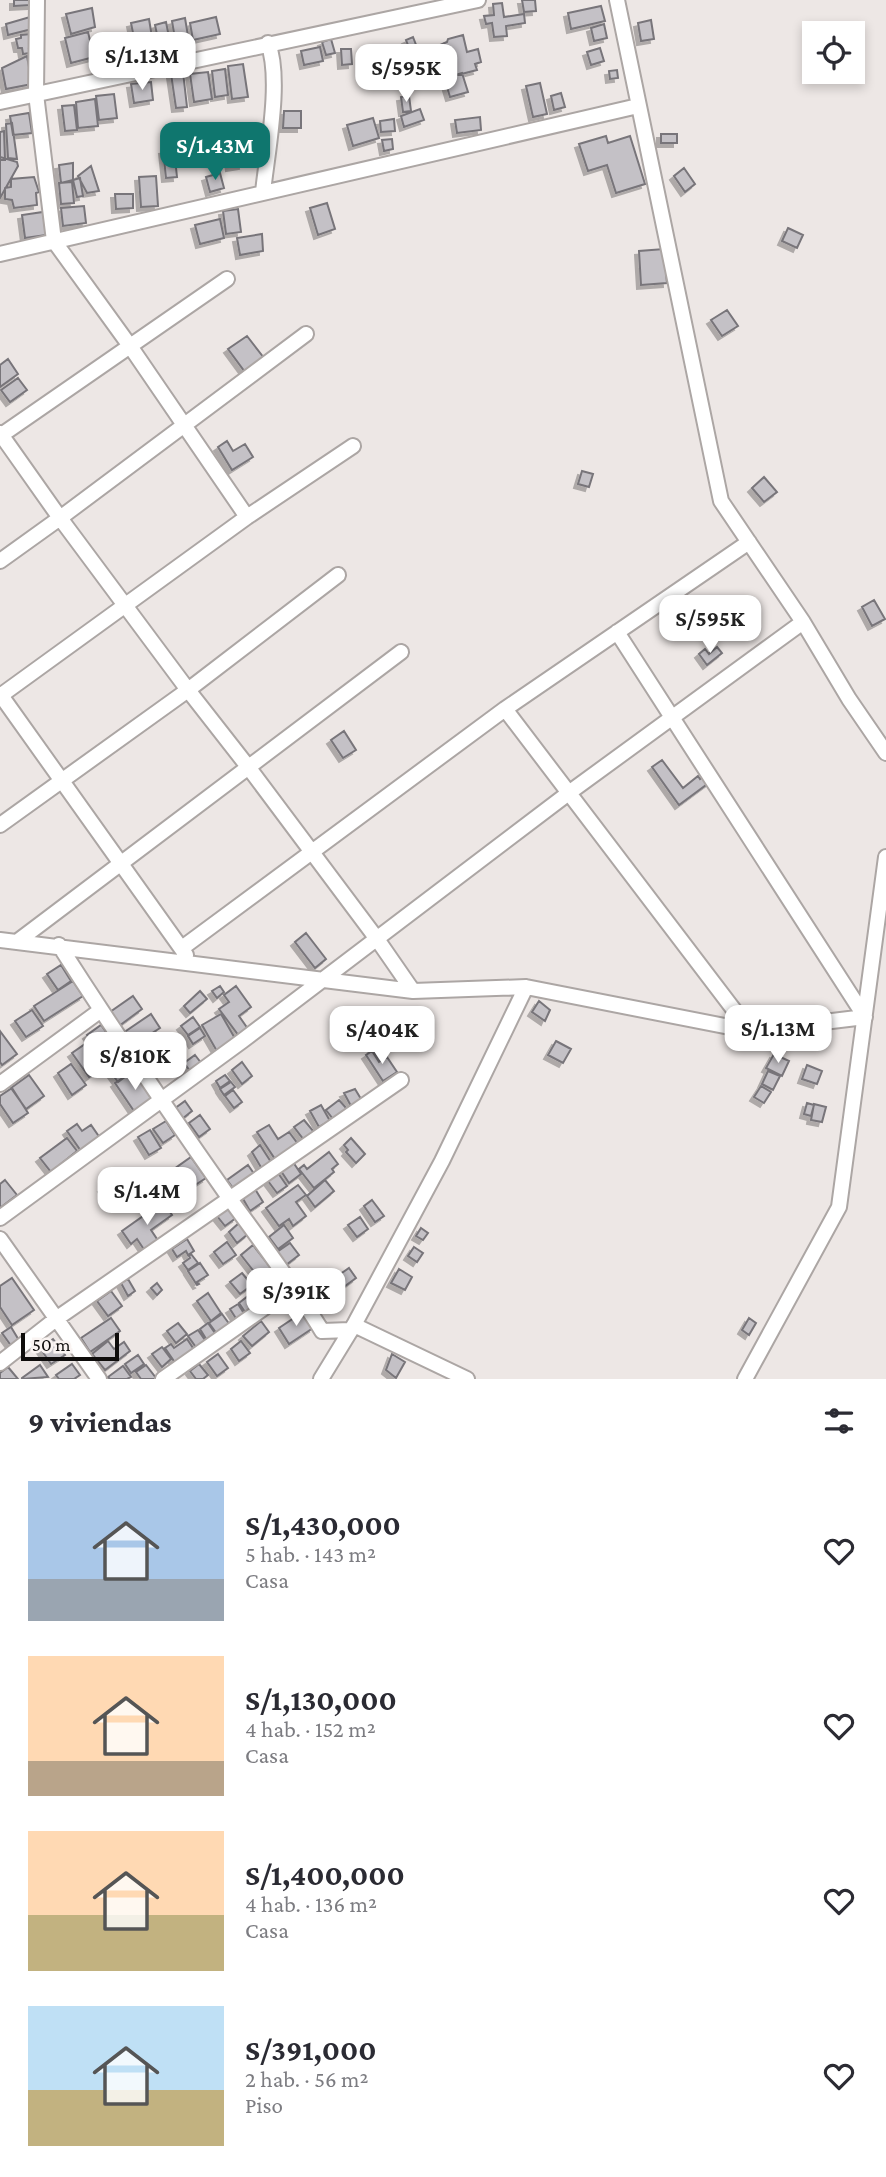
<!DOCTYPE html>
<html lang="es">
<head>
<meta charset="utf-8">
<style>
  body { margin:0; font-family:"Crimson Pro",serif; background:#f7f7f7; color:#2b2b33; height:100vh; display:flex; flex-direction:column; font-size:26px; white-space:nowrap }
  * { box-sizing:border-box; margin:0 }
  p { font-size:23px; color:#7c7c81 }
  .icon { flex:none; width:38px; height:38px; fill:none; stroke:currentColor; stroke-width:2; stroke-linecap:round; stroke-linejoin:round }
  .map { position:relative; height:1379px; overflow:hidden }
  .side { display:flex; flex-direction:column; background:#fff; flex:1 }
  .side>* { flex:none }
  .buttons { position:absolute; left:802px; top:21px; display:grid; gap:14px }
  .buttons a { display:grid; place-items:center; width:63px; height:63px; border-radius:0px; background:#fff; box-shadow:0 4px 10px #0003; font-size:35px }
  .scale { position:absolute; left:21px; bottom:18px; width:98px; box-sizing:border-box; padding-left:7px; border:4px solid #0f0d0c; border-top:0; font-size:19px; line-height:24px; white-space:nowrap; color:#0f0d0c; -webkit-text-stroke:5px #faf4f2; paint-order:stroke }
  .price { position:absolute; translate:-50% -60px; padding:0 16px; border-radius:14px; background:#fff; color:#222; font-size:23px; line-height:46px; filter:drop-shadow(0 2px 4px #0008) }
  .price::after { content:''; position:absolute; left:50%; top:42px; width:21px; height:16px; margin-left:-10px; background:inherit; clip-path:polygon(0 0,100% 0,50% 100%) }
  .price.active { background:#0f766e; color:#fff }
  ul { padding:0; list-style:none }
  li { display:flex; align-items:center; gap:21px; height:175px; padding:0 28px }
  li span { display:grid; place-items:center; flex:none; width:196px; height:140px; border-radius:0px; color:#555 }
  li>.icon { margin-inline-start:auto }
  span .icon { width:84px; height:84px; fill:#fffc; stroke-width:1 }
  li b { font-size:30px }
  h2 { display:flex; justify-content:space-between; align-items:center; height:84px; padding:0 28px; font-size:30px }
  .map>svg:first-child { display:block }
  .building { fill:#c4c1c6; stroke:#78757a; stroke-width:2; filter:url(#shadow) }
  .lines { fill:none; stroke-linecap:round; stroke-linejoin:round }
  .street-casing { stroke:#aca6a4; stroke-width:18 }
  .street { stroke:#fff; stroke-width:14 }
</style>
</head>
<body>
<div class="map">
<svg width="886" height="1379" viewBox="0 0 886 1379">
  <defs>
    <filter id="shadow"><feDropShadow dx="-4" dy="4" stdDeviation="0" flood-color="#0004"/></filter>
  </defs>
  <rect width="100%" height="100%" fill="#ede7e5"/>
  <path class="building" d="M14 0H31V5L14 6Z
    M522 0H535L536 11 524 12Z
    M502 3 504 17 524 14 525 23 506 26 507 36 494 37 492 23 486 24 484 16 494 15 493 4Z
    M601 6 605 21 571 29 568 13Z
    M92 8 95 27 71 34 66 14Z
    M30 17 32 29 8 35 6 24Z
    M216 17 220 34 193 40 190 23Z
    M185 18 189 42 176 45 172 21Z
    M149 19 154 49 137 53 131 23Z
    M651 20 654 39 641 41 638 23Z
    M166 22 171 47 160 49 155 25Z
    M604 24 607 38 594 41 591 28Z
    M88 32 94 57 71 63 65 38Z
    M31 34 32 48 29 49 30 53 23 54 22 48H18L16 39 21 38V35Z
    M463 35 467 52 478 49 481 62 475 64 477 70 438 80 435 66 439 58 438 46 447 42 448 39Z
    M413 37 418 50 411 53 406 40Z
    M331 39 335 53 326 55 322 42Z
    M320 47 323 61 304 65 301 51Z
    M600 48 604 61 591 65 587 52Z
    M341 49H351L352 64 342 65Z
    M27 56 32 84 6 89 2 68Z
    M243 64 248 97 232 99 228 66Z
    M225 69 228 95 215 97 212 71Z
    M617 70 618 78 610 79 609 71Z
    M183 72 187 107 176 108 171 74Z
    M208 72 212 99 194 102 190 74Z
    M462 73 468 92 450 97 447 87 451 86 449 77Z
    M151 82 153 100 134 103 131 84Z
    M540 83 547 114 533 117 526 86Z
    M561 93 565 107 554 110 551 96Z
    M114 94 117 118 99 120 96 96Z
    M409 96 411 111 403 112 401 97Z
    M95 99 98 126 78 128 76 102Z
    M74 105 77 130 65 131 62 106Z
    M420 109 424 120 404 127 401 116Z
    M284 111H301V128H283Z
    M29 113 32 133 13 135 10 116Z
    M480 117 481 130 457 133 455 120Z
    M373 118 379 138 353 146 347 125Z
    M394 119 395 131 381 132 380 121Z
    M12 123 17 159 8 158 6 124Z
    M253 125 255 142 229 145 227 128Z
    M4 131 5 160H0V132Z
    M661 134H677V143H661Z
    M606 136 608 143 630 136 645 184 616 193 607 165 588 171 579 144Z
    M392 139 393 149 384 151 382 140Z
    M240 148 243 165 230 167 228 150Z
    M174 149 177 177 166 178 163 150Z
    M0 157 17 162 18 166 0 198Z
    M73 163V180L61 183 59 165Z
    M91 166 99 191 87 193 78 176Z
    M684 168 695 184 685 192 674 176Z
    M220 173 224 188 210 192 206 177Z
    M156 176 158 206 141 207 139 177Z
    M34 177 39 192 36 193 37 205 14 208 12 200 5 199V188L11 187V179Z
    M80 178 83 196 77 197 73 180Z
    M72 182 74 203 61 204 59 183Z
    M115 194H133V208L116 209Z
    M327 203 335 229 318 235 310 208Z
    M84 206 86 223 63 226 61 208Z
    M238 209 241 232 226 234 223 211Z
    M43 212 46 235 25 238 22 215Z
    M220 219 224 238 200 244 195 225Z
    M788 228 803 235 797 248 782 241Z
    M262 234 263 251 240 255 237 238Z
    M664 249 667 283 641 285 639 251Z
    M727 310 738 326 722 336 711 320Z
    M247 336 264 358 245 372 228 349Z
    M8 359 18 374 0 387V365Z
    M18 378 27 390 10 402 1 390Z
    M227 441 233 451 245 444 253 457 232 470 218 447Z
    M582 471 593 474 589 487 578 484Z
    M764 477 777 492 764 502 752 488Z
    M874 600 885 619 872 626 862 607Z
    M717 647 722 653 707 665 699 654 705 649 709 654Z
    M344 731 356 750 343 758 331 740Z
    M662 760 683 788 698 776 700 779 705 775 710 782 679 805 652 767Z
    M306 933 326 959 315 968 295 942Z
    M61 965 71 981 58 990 47 974Z
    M73 981 83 996 44 1021 34 1006Z
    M220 986 224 992 217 998 212 991Z
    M236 986 251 1007 239 1016 248 1029 239 1036 219 1009 229 1002 224 995Z
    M200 991 207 999 190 1013 184 1006Z
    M133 996 142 1009 119 1026 110 1012Z
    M539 1001 550 1010 545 1021 532 1012Z
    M32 1010 43 1026 26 1037 15 1021Z
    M151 1014 160 1028 132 1046 123 1033Z
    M221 1014 237 1042 218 1053 202 1025Z
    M193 1017 200 1027 188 1035 181 1026Z
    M101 1025 120 1051 106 1061 87 1035Z
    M200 1028 205 1036 193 1044 188 1036Z
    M0 1031 17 1054 2 1065 0 1062Z
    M152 1040 159 1049 143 1060 137 1051Z
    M556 1041 571 1049 563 1063 548 1055Z
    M88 1042 104 1066 89 1077 72 1053Z
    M379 1044 387 1056 379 1061 372 1049Z
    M159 1051 166 1060 150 1071 144 1062Z
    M372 1051 379 1062 387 1057 397 1072 383 1081 366 1055Z
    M774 1054 789 1061 782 1076 766 1068Z
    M123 1055 134 1070 118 1082 107 1067Z
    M195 1055 205 1068 194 1076 184 1063Z
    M242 1062 252 1076 242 1084 232 1070Z
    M71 1064 86 1085 72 1095 58 1073Z
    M807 1065 822 1071 817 1084 802 1079Z
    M133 1071 154 1101 136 1114 115 1083Z
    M768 1071 780 1076 773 1090 762 1084Z
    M29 1075 44 1096 26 1109 11 1088Z
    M225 1075 230 1081 220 1088 216 1081Z
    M231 1082 235 1087 224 1095 220 1089Z
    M761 1086 771 1092 764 1103 754 1097Z
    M12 1088 28 1113 13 1123 0 1104V1096Z
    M355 1089 361 1099 351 1106 344 1093Z
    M233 1090 242 1102 234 1108 225 1096Z
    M339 1100 347 1109 333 1119 326 1110Z
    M185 1101 192 1111 182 1119 174 1109Z
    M807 1103 814 1105 811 1116 804 1114Z
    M814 1104 826 1107 822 1122 811 1120Z
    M321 1105 330 1121 319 1127 310 1111Z
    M200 1115 210 1129 199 1137 189 1123Z
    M304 1120 314 1132 304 1140 294 1127Z
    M166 1121 175 1135 163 1143 153 1129Z
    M77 1124 82 1131 91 1125 100 1138 81 1151 67 1131Z
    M269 1125 278 1139 289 1132 298 1144 275 1159 257 1132Z
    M150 1130 161 1148 149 1155 138 1137Z
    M67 1138 77 1151 51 1172 40 1158Z
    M351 1138 365 1154 356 1163 346 1152 348 1150 344 1145Z
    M260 1145 271 1162 262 1169 252 1152Z
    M329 1152 338 1164 332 1169 334 1172 314 1188 299 1169 304 1165 307 1169Z
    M191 1157 206 1178 189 1189 174 1169Z
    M293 1162 301 1174 289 1183 281 1171Z
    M248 1165 257 1178 236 1192 227 1180Z
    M126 1170 132 1179 128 1182 135 1191 126 1198 124 1194 112 1202 102 1188Z
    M278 1173 287 1186 277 1193 268 1181Z
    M5 1180 17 1195 0 1208V1184Z
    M325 1180 334 1191 315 1207 307 1196Z
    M298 1185 306 1195 296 1202 306 1216 293 1226 289 1219 279 1226 266 1208Z
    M255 1189 263 1202 250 1211 242 1197Z
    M372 1200 384 1216 375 1222 364 1206Z
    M163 1202 172 1215 151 1230 159 1242 145 1251 137 1239 131 1244 122 1231Z
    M229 1208 236 1218 225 1226 217 1216Z
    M360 1217 368 1229 357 1237 348 1225Z
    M239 1223 248 1234 237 1243 229 1232Z
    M284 1225 293 1238 278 1249 269 1237Z
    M421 1228 428 1233 423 1240 416 1236Z
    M187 1239 194 1251 188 1255 186 1251 177 1257 172 1249Z
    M227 1242 236 1255 223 1264 214 1252Z
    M290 1243 299 1255 286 1265 277 1252Z
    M253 1245 271 1268 259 1278 241 1255Z
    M414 1247 423 1253 417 1262 408 1256Z
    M191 1254 198 1263 188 1270 183 1263 190 1258 189 1256Z
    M200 1263 208 1275 197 1282 199 1284 197 1285 188 1271Z
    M349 1268 356 1278 337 1292 329 1282Z
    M399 1269 412 1277 405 1290 391 1283Z
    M242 1273 252 1285 240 1294 230 1282Z
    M12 1278 34 1310 12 1325 0 1307V1286Z
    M128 1279 135 1291 128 1296 121 1283Z
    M157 1283 162 1290 157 1295 151 1288Z
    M257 1290 266 1302 258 1308 250 1296Z
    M111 1291 122 1306 108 1316 97 1301Z
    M208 1293 221 1313 211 1321 197 1301Z
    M248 1296 256 1308 247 1315 239 1303Z
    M238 1304 245 1315 237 1320 230 1309Z
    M303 1312 313 1328 289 1344 279 1328Z
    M222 1314 230 1325 217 1334 209 1323Z
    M111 1318 120 1331 90 1352 81 1338Z
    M749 1318 756 1323 749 1335 742 1330Z
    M261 1321 269 1332 252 1346 243 1336Z
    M178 1323 187 1334 176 1343 167 1331Z
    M208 1323 217 1336 208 1342 200 1329Z
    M11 1327 20 1342 12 1347 2 1333Z
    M198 1330 207 1343 198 1350 188 1336Z
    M53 1339 65 1355 51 1364 40 1348Z
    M187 1339 195 1351 176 1364 165 1348 171 1344 174 1348Z
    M108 1341 114 1349 124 1342 130 1351 105 1370 92 1354Z
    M241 1341 250 1353 239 1361 231 1349Z
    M162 1347 171 1359 162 1367 152 1354Z
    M218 1354 228 1368 217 1376 207 1362Z
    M392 1354 405 1362 396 1378 386 1370Z
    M138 1355 144 1364 131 1373 125 1364Z
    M72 1364 80 1375 74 1379H59L56 1375Z
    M199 1364 208 1375 203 1379H196L190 1371Z
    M40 1365 48 1377 22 1379V1378Z
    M146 1365 156 1378 154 1379H141L136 1372Z
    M123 1366 131 1377 127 1379H110L108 1377Z
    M8 1367 18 1379H0V1373Z"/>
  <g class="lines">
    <defs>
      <path id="street" d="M37 0 36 94 54 241 130 346 247 517
        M617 0 721 501 803 622 849 699 886 753
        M0 102 478 0
        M263 192C267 153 282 79 268 43
        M0 254 638 106
        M0 433 60 518 188 690 249 768 377 939 413 991
        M0 436 227 279
        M0 561 60 518 306 334
        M0 694 186 955
        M0 696 247 517 353 446
        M505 709 750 1031
        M0 825 188 690 338 575
        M0 940 413 991 526 987 750 1031 865 1017 617 632
        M18 941 401 652
        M59 945C114 1031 171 1115 230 1199 262 1243 294 1285 322 1331L350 1330
        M182 948 505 709 749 542
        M0 1084 101 1010
        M0 1218 242 1041 570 792 803 622
        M0 1239 99 1379
        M354 1325 467 1379
        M0 1363 56 1319 401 1080
        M163 1379 295 1286
        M321 1379 354 1325 442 1161 526 987
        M745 1379 839 1207 886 857"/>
    </defs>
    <use href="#street" class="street-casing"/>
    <use href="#street" class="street"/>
  </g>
</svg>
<div class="buttons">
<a><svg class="icon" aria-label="locate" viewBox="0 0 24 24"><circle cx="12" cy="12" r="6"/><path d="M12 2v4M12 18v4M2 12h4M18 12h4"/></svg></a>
</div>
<div class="scale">50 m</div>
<b class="price" style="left:142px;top:92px">S/1.13M</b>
<b class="price" style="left:406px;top:104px">S/595K</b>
<b class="price active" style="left:215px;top:182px">S/1.43M</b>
<b class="price" style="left:710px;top:655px">S/595K</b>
<b class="price" style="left:778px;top:1065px">S/1.13M</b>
<b class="price" style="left:382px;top:1066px">S/404K</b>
<b class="price" style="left:135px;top:1092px">S/810K</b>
<b class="price" style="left:147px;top:1227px">S/1.4M</b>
<b class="price" style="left:296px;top:1328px">S/391K</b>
</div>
<section class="side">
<h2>9 viviendas<svg class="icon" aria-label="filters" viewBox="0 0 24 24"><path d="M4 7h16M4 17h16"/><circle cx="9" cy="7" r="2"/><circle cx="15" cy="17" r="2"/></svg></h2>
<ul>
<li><span style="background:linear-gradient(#a9c7e8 70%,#9aa5b1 0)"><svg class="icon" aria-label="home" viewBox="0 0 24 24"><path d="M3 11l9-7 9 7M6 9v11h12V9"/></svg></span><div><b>S/1,430,000</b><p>5 hab. · 143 m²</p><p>Casa</p></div><svg class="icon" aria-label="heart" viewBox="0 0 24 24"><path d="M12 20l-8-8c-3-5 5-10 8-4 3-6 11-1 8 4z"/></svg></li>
<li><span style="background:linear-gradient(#ffd9b3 75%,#b9a48a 0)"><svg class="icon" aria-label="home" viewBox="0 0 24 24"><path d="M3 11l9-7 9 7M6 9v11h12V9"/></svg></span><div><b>S/1,130,000</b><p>4 hab. · 152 m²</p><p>Casa</p></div><svg class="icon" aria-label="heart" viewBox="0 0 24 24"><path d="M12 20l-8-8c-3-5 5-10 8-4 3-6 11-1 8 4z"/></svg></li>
<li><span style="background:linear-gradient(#ffd9b3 60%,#c2b280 0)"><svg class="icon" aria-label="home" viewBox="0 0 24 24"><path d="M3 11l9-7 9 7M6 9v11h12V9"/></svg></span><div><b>S/1,400,000</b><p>4 hab. · 136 m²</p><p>Casa</p></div><svg class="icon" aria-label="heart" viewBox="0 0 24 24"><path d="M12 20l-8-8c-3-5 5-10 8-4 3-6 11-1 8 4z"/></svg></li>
<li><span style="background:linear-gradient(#bfe0f5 60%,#c2b280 0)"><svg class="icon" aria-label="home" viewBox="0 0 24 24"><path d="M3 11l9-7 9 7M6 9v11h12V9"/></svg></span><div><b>S/391,000</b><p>2 hab. · 56 m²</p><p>Piso</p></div><svg class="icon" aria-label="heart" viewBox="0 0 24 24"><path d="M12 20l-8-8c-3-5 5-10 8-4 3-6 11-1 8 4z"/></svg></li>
</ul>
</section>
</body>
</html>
